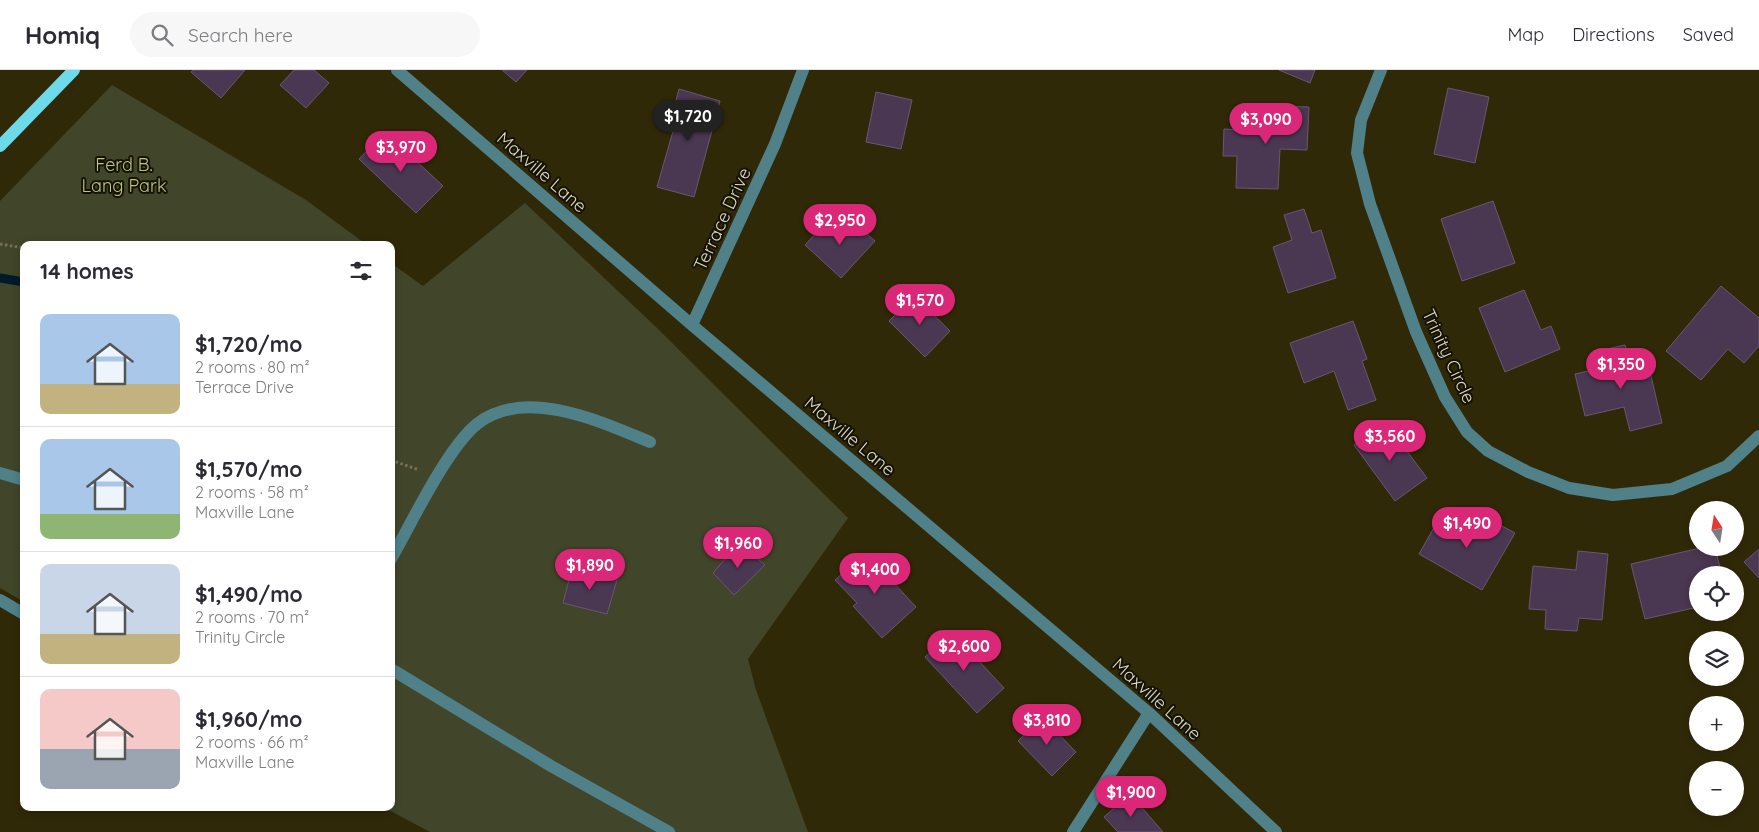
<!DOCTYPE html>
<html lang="en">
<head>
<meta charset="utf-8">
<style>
  body { margin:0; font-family:Quicksand,sans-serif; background:#f7f7f7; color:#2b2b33; height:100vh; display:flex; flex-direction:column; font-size:19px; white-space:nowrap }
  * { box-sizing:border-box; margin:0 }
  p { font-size:16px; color:#7c7c81 }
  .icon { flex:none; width:28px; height:28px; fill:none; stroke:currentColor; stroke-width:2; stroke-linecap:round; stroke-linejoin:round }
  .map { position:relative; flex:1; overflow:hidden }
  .side { position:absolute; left:20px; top:171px; width:375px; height:570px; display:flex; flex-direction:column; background:#fff; border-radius:10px; box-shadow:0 2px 8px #0003 }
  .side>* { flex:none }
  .needle { width:32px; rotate:348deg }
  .controls { position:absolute; left:1689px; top:431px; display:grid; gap:10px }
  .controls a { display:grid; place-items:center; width:55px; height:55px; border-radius:50%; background:#fff; box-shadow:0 2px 8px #0003; font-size:25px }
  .price { position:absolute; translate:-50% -42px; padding:0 11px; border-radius:18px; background:#db2777; color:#fff; font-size:16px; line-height:32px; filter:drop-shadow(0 1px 2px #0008) }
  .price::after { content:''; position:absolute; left:50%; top:30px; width:15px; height:11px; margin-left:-8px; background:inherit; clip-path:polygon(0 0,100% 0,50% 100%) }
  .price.on { background:#222; color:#fff }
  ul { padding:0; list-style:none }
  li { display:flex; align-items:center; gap:15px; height:125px; padding:0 20px }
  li+li { border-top:1px solid #e1e1e2 }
  li span { display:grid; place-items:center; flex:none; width:140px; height:100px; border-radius:10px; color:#555 }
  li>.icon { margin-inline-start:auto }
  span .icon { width:60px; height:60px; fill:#fffc; stroke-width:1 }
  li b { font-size:21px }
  h2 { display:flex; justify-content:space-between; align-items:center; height:60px; padding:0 20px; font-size:21px }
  header { display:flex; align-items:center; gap:30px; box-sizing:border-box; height:70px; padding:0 25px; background:#fff; border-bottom:1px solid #e1e1e2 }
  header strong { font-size:24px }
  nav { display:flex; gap:28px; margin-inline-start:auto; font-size:18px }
  .search { width:350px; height:45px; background:#f7f7f7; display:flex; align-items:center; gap:12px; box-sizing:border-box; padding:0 18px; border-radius:28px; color:#7c7c81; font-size:19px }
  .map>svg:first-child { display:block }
  .green { fill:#414529 }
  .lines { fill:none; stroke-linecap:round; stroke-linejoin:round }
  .stream { stroke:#001a2b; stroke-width:9 }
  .building { fill:#4a3751; stroke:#6a5672 }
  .path { stroke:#777156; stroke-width:3; stroke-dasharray:2.5 2.5; stroke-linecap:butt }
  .minor { stroke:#508189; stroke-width:12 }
  .major { stroke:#6ddaea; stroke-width:12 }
  .labels { text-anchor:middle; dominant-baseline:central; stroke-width:4; stroke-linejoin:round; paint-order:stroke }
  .park-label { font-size:18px; fill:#bdc681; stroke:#151205 }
  .street-label { font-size:18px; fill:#dfdbc8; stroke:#151205 }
</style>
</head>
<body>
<header>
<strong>Homiq</strong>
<div class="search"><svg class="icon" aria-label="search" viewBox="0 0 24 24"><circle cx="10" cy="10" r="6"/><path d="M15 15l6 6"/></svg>Search here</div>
<nav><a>Map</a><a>Directions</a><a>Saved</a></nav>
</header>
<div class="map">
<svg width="1759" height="762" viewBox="0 0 1759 762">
  <rect width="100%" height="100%" fill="#302908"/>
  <path class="green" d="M112 15 306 130 367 175H24V532L0 518V131Z
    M525 133 656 257 848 448 748 589 756 620 808 762H430L385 738H391V193L423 216Z"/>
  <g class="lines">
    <path class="stream" d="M0 208 24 212"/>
  </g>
  <path class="building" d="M193 0H245L221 28 191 2Z
    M294 0H314L329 13 306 38 280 15Z
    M502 0H527L516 12Z
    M1279 0H1315L1310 13Z
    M1448 18 1489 27 1475 93 1434 84Z
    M679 19 720 31 694 127 657 117 675 54 670 53Z
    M876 22 912 30 901 79 866 72Z
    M1277 36 1309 37 1307 80 1280 79 1278 119 1236 118 1237 86H1223L1224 59 1240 60V46L1277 47Z
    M385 62 443 116 416 143 359 89Z
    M1493 131 1515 193 1462 211 1441 149Z
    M1304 139 1312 163 1321 160 1336 208 1288 223 1273 177 1292 170 1284 145Z
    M829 149 845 163 854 153 875 171 841 208 805 175Z
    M1721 216 1759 248V276L1744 293 1728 279 1701 310 1666 281Z
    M1524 220 1541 260 1551 256 1560 279 1505 302 1479 238Z
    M914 226 950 261 925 287 889 251Z
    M1353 251 1367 289 1362 291 1376 330 1348 340 1334 301 1304 313 1290 273Z
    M1625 275 1630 293 1647 289 1662 353 1630 361 1624 337 1585 346 1575 304 1611 296 1607 279Z
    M1385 352 1427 408 1395 431 1354 375Z
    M1441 445 1476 465 1487 448 1515 463 1482 520 1419 484Z
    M739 473 765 495 734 525 713 503Z
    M1700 478H1715L1722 505H1698V537L1645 549 1631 494Z
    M1759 479V508L1744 492Z
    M1578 481 1608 484 1602 550 1579 548 1577 561 1545 559 1546 540 1529 539 1533 496 1576 500Z
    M866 483 916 537 882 568 853 536 857 533 835 510Z
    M572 498 617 510 607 544 563 533Z
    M952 562 1004 618 977 643 925 587Z
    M1042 647 1076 682 1052 706 1018 671Z
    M1130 724 1163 762H1118L1104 747Z"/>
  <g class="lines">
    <path class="path" d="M0 174 24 178
      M391 390 419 400"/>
    <path class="minor" d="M397 0 692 255 1149 643 1276 762
      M1381 0 1361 50 1357 83 1370 134 1416 262 1445 327 1467 362 1488 381 1528 402 1569 418 1613 425 1672 419 1727 396 1759 366
      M692 255 775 74 803 0
      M0 403 24 410
      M391 489C411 454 447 378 477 354 525 316 602 352 650 372
      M0 530 24 544
      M391 599 551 696 669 762
      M1073 762 1149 643"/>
    <path class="major" d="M0 76 74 0"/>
  </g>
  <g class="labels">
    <g class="park-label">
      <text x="124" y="94">Ferd B.<tspan x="124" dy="21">Lang Park</tspan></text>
    </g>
    <g class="street-label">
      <text transform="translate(542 102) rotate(41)">Maxville Lane</text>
      <text transform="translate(722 149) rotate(-65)">Terrace Drive</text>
      <text transform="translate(1449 286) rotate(65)">Trinity Circle</text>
      <text transform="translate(850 366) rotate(40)">Maxville Lane</text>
      <text transform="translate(1157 629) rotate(42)">Maxville Lane</text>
    </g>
  </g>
</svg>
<div class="controls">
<a><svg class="needle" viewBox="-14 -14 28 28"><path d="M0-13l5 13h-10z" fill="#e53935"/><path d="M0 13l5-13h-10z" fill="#7c7c81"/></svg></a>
<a><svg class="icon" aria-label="locate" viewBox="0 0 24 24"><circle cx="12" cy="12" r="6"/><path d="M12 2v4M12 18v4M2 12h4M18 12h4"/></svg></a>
<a><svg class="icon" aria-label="layers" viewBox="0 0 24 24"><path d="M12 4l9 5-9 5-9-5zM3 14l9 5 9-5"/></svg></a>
<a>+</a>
<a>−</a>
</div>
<b class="price on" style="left:688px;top:72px">$1,720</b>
<b class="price" style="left:1266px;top:75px">$3,090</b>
<b class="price" style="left:401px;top:103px">$3,970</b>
<b class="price" style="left:840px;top:176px">$2,950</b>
<b class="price" style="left:920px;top:256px">$1,570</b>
<b class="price" style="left:1621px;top:320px">$1,350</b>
<b class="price" style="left:1390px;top:392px">$3,560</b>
<b class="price" style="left:1467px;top:479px">$1,490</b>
<b class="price" style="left:738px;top:499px">$1,960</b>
<b class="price" style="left:590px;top:521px">$1,890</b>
<b class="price" style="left:875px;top:525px">$1,400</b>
<b class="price" style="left:964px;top:602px">$2,600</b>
<b class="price" style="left:1047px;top:676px">$3,810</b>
<b class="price" style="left:1131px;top:748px">$1,900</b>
<section class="side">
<h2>14 homes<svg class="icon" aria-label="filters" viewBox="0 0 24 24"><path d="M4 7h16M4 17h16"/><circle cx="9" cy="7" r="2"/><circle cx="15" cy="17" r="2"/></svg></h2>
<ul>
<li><span style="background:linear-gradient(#a9c7e8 70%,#c2b280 0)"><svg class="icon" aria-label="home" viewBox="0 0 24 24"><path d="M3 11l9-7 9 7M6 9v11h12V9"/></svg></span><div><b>$1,720/mo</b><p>2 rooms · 80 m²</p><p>Terrace Drive</p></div></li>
<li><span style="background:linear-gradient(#a9c7e8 75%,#8fb573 0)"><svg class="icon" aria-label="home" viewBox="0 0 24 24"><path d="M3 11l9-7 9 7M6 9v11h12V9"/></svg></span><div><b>$1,570/mo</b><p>2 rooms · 58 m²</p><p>Maxville Lane</p></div></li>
<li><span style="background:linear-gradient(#c9d6e8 70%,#c2b280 0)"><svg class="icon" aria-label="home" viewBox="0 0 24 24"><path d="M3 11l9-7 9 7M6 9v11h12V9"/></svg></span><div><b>$1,490/mo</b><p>2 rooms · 70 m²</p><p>Trinity Circle</p></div></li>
<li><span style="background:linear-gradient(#f6c9c9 60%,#9aa5b1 0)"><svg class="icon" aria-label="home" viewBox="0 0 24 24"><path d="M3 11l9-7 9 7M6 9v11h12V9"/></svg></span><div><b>$1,960/mo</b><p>2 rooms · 66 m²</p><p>Maxville Lane</p></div></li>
</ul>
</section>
</div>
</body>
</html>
